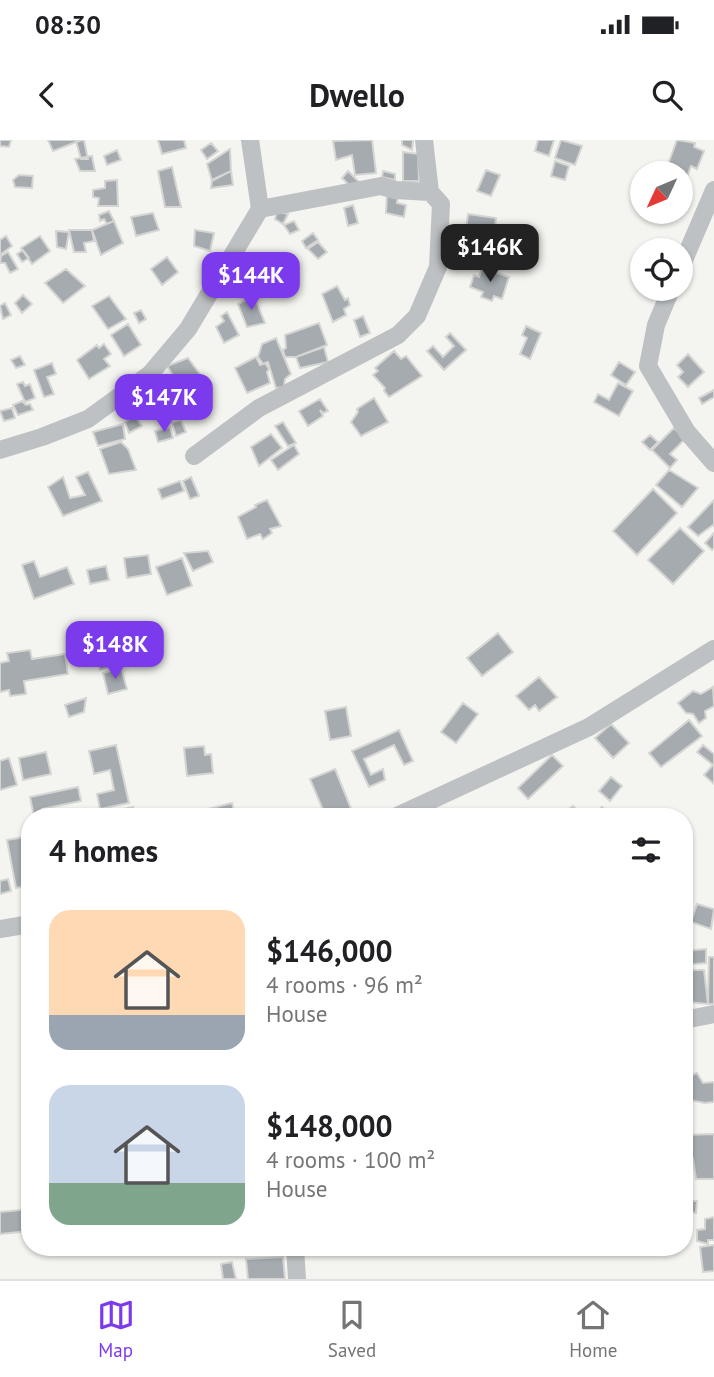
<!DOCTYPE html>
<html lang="en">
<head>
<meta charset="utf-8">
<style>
  body { margin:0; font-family:"PT Sans",sans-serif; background:#f2f2f2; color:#202124; height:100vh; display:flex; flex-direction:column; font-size:26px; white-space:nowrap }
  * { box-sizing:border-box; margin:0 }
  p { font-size:23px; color:#757577 }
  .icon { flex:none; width:38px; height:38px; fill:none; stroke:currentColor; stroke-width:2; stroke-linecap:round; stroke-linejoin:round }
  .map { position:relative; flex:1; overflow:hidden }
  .details { position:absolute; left:21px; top:668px; width:672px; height:448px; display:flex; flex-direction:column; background:#fff; border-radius:28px; box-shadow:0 2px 5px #0004 }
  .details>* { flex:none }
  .needle { width:46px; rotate:226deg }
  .tools { position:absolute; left:630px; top:21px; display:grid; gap:14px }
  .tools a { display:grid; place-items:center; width:63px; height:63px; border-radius:50%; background:#fff; box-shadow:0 2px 5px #0004; font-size:35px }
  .price { position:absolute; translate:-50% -60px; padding:0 16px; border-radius:14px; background:#7c3aed; color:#fff; font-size:23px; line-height:46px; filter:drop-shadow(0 2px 4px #0008) }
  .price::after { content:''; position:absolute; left:50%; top:42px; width:21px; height:16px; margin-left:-10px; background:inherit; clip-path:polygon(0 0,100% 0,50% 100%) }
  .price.selected { background:#222; color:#fff }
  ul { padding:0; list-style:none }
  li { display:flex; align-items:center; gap:21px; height:175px; padding:0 28px }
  li span { display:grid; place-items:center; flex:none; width:196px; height:140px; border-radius:21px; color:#555 }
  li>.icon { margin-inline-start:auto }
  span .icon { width:84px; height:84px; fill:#fffc; stroke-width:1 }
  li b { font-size:30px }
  h2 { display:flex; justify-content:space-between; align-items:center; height:84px; padding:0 28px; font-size:30px }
  .status { display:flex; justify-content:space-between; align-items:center; height:49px; padding:0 35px; background:#fff; direction:ltr }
  .status svg { height:19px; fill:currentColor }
  header { display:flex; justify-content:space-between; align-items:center; height:91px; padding:0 28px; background:#fff; font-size:32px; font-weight:800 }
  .tabs { display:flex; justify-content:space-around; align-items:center; height:98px; border-top:2px solid #e0e0e0; background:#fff; font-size:19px; color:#757577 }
  .tabs a { display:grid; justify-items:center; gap:4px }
  .tabs .selected { color:#7c3aed }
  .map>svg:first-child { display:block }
  .building { fill:#a5abaf; stroke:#d5d5d3; stroke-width:2 }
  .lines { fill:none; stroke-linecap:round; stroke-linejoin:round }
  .minor { stroke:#bec1c3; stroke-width:18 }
</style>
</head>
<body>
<div class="status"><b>08:30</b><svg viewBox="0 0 49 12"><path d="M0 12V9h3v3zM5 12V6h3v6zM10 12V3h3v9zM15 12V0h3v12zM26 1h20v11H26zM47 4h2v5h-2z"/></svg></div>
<header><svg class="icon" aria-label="back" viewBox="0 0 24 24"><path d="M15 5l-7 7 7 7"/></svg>Dwello<svg class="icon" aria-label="search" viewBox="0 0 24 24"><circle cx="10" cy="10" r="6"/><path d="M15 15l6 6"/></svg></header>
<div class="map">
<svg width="714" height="1139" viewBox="0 0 714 1139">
  <rect width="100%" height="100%" fill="#f4f4f0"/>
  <path class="building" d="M0 0H11L9 7 0 6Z
    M48 0H78L79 1 53 11Z
    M84 0 88 19H81L76 1Z
    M158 0H184L186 8 162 14Z
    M372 0 376 33 355 35 352 15 336 20 333 1Z
    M402 0H413L412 10 402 5Z
    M538 0H554L549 16 535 11Z
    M561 0 582 6 575 25 555 18Z
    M677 0 695 3 694 7 704 11 697 29 691 26 685 43 681 41V33H671L673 29 667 27Z
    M211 3 218 11 207 19 201 10Z
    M230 9 231 31 212 41 207 24Z
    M117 10 121 20 107 25 104 16Z
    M403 12 418 14 419 41H403Z
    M92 16 95 31H80L75 19Z
    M555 21 569 26 565 40 551 36Z
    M172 27 181 67H165L158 31Z
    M486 30 500 35 491 56 477 51Z
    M231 31 233 45 211 48 212 40Z
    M348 31 359 42 353 49 342 38Z
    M383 31 395 34V40L382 37Z
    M19 35 33 36 32 48 15 47 13 40Z
    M117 40 118 66H98L99 58 93 57V50L105 48V41Z
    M387 52 398 53 397 63 406 65 404 77 386 73Z
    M353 65 358 83 348 86 344 68Z
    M109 71 114 81 107 84 104 79 100 81 99 75Z
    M277 72 288 74 283 84 275 79Z
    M153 73 159 90 136 96 131 77Z
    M468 74 496 78 492 110 464 106Z
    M114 81 123 103 101 115 92 90Z
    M294 81 299 90 290 94 284 85Z
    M69 90H92L94 101 84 103 86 112H74Z
    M195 90 214 93 210 111 194 106Z
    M56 91 69 92 66 109 57 107Z
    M313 93 318 100 306 108 302 101Z
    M6 96 12 106 0 115V100Z
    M40 96 50 111 32 124 21 108Z
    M318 102 327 112 318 119 308 109Z
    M23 110 29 118 22 122 17 114Z
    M8 112 18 129 10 133 5 123H0L1 116Z
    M167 117 178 132 162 145 151 129Z
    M482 128 509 137 502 159 494 156 492 161 481 157 483 152 470 147 474 135 479 137Z
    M66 129 85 146 63 163 45 143Z
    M337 146 345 160 348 158 350 165 344 169 346 175 333 182 322 154Z
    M23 155 32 164 22 173 15 163Z
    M109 156 126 179 108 189 92 166Z
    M254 156 265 183 247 187 238 164Z
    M5 163 11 175 3 179 0 166Z
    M141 170 146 179 139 183 134 173Z
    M227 172 239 195 224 203 216 187 224 181 221 176Z
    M363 176 370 193 360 197 354 180Z
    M319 183 327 205 296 217H285L283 210 286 208 285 195Z
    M128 184 141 205 124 216 111 195Z
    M526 186 541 193 530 219 520 214 527 198 522 195Z
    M450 193 466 210 444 230 427 211 433 206 443 217 454 206 446 197Z
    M276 198 291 234 285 239 284 247 276 248 268 222 263 224 258 217 262 204Z
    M104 204 111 214 104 219 110 226 89 239 77 220 97 205 99 208Z
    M324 207 328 222 300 228 296 217Z
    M394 211 401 219 406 216 422 236 389 257 384 251 385 248 373 235 378 231 375 228Z
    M688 214 704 232 688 247 678 237 683 232 677 225Z
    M20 216 25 225 16 228 11 220Z
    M256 217 260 225 265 223 269 229 267 232 270 243 247 253 235 228Z
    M188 218 202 237 189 247 184 240 178 243 167 226Z
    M619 222 635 232 626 245 611 235Z
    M52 223 56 234 47 237 54 254 44 257 34 230Z
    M23 242 25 246 30 244 35 258 25 262 17 244Z
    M618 243 633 251 619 276 594 262 598 254 609 260Z
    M714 250V257L702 264 699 258Z
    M374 258 388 282 361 296 351 282 358 272 357 269Z
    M320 259 328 271 323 273 320 270 323 276 308 286 299 271Z
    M22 261 26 265 30 264 33 270 18 275 13 265Z
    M12 268 15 278 4 281 0 271Z
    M135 276 142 286 129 293 125 282Z
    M181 280 186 292 176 296 172 283Z
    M283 282 296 303 288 306 275 286Z
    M123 284 125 299 98 306 93 292Z
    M170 287 173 298 158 302 155 291Z
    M674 288 685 299 670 314 677 320 670 328 652 310Z
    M271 294 282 308 259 326 251 307Z
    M650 295 658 302 650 310 642 302Z
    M121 302 128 309 136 330 109 334 100 309Z
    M294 305 299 314 278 330 271 320Z
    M669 330 698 348 682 367 656 345Z
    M88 332 102 361 63 376 48 347 63 337 70 358 85 355 76 337Z
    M191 337 199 356 190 359 183 341Z
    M180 341 184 351 162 359 158 349Z
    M653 349 677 373 637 415 613 391Z
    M267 360 281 386 270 389 272 393 263 399 260 394 247 399 238 377 256 367 255 365Z
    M714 360V386L713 385 698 396 688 387Z
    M680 388 704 411 673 444 648 420Z
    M714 393V408L712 410 705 403Z
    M208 411 213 422 193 431 184 413Z
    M148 415 151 434 127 438 124 418Z
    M182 418 192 446 167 455 156 427Z
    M34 421 40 437 67 427 74 444 34 459 22 425Z
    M106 426 109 440 90 444 87 430Z
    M113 493 123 522 100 530 89 500Z
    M498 493 513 512 482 536 467 518Z
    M30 510 32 519 65 514 68 534 24 541 26 554 10 556 9 550 0 552V523L9 521 7 513Z
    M121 528 127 549 108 554 103 533Z
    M539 537 557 557 539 571 535 565 529 570 516 556Z
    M713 547 714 566 705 571 706 578 699 583 693 574 686 573 678 563 693 551 701 554Z
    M86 558 84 572 69 577 65 565Z
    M463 563 478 574 456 603 441 592Z
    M346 567 351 596 330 600 325 571Z
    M689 580 702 596 661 627 649 613Z
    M611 584 629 603 613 618 595 598Z
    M399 590 413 621 404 625 394 605 364 619 371 635 383 629 385 640 369 647 352 611Z
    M116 605 129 663 100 669 97 654 114 650 110 630 94 634 89 611Z
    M703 605 714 614V644L704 635 713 625 697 612Z
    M204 606 205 615 211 614 213 633 187 636 184 608Z
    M46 612 51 634 23 640 19 618Z
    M552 615 563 626 528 659 518 648Z
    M9 618 17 645 0 650V621Z
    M335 629 352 671 337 677H326L310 639Z
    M611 637 622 646 610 661 599 651Z
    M78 647 81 661 42 669 44 677H34L30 657Z
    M232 663 235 676 210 677 208 669Z
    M573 666 583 677H560Z
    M133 667 136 677H106L105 673Z
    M602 667 613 677H593Z
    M25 697 30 724V745L16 748 7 700Z
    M8 739 11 751 0 754V741Z
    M697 764 714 769 711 789 691 782Z
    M706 809V823L684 825V811Z
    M709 817H714V864H708Z
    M687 830H704L708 864 687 862Z
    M697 933 703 943 714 942V962L705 963 689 960 685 943 690 942 689 936Z
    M714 994V1039H696L693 1019 688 1021V1031L684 1030V995Z
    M691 1061H697L696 1073 690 1072Z
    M30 1069V1091L0 1094V1072Z
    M714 1077V1100H708V1104L697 1101V1090L705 1089V1079Z
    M714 1105V1131L703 1132 700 1107Z
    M283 1117 285 1139H248L246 1119Z
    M232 1122 236 1139H223L221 1124Z"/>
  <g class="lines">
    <path class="minor" d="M260 69 381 46 395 50 430 52
      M681 127 714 50
      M671 149 656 185 648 226 687 292 714 323
      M0 310 42 297 88 279 150 234 188 189 260 69 250 0
      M194 316 259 268 398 195 417 176 438 127 441 64 430 52 424 0
      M395 677 589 587 714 509
      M0 789 30 784
      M684 880 714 874
      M295 1108 297 1139"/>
  </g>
</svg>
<div class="tools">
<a><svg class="needle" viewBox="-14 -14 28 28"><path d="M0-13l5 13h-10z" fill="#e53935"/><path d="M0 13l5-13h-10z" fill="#757577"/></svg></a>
<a><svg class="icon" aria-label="locate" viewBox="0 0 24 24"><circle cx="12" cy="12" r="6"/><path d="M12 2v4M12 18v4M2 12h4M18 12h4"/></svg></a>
</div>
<b class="price selected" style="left:490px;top:144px">$146K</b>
<b class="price" style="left:251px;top:172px">$144K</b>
<b class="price" style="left:164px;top:294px">$147K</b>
<b class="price" style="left:115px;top:541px">$148K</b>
<section class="details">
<h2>4 homes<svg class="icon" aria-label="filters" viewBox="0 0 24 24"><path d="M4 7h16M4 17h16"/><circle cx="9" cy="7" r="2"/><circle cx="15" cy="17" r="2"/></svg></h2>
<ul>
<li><span style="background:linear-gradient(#ffd9b3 75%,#9aa5b1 0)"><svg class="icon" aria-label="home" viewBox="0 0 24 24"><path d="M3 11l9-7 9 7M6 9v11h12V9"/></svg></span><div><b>$146,000</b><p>4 rooms · 96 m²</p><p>House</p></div></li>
<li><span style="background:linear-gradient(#c9d6e8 70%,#7fa58c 0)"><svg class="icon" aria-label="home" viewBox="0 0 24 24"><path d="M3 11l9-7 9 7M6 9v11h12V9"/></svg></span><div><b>$148,000</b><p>4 rooms · 100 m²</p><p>House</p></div></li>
</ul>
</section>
</div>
<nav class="tabs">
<a class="selected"><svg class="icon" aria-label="map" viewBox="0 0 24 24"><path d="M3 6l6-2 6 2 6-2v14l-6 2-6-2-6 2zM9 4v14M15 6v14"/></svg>Map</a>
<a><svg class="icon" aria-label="saved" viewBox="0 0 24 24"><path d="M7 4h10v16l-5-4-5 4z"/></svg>Saved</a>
<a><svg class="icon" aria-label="home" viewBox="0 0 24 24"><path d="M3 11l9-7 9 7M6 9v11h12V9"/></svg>Home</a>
</nav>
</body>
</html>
